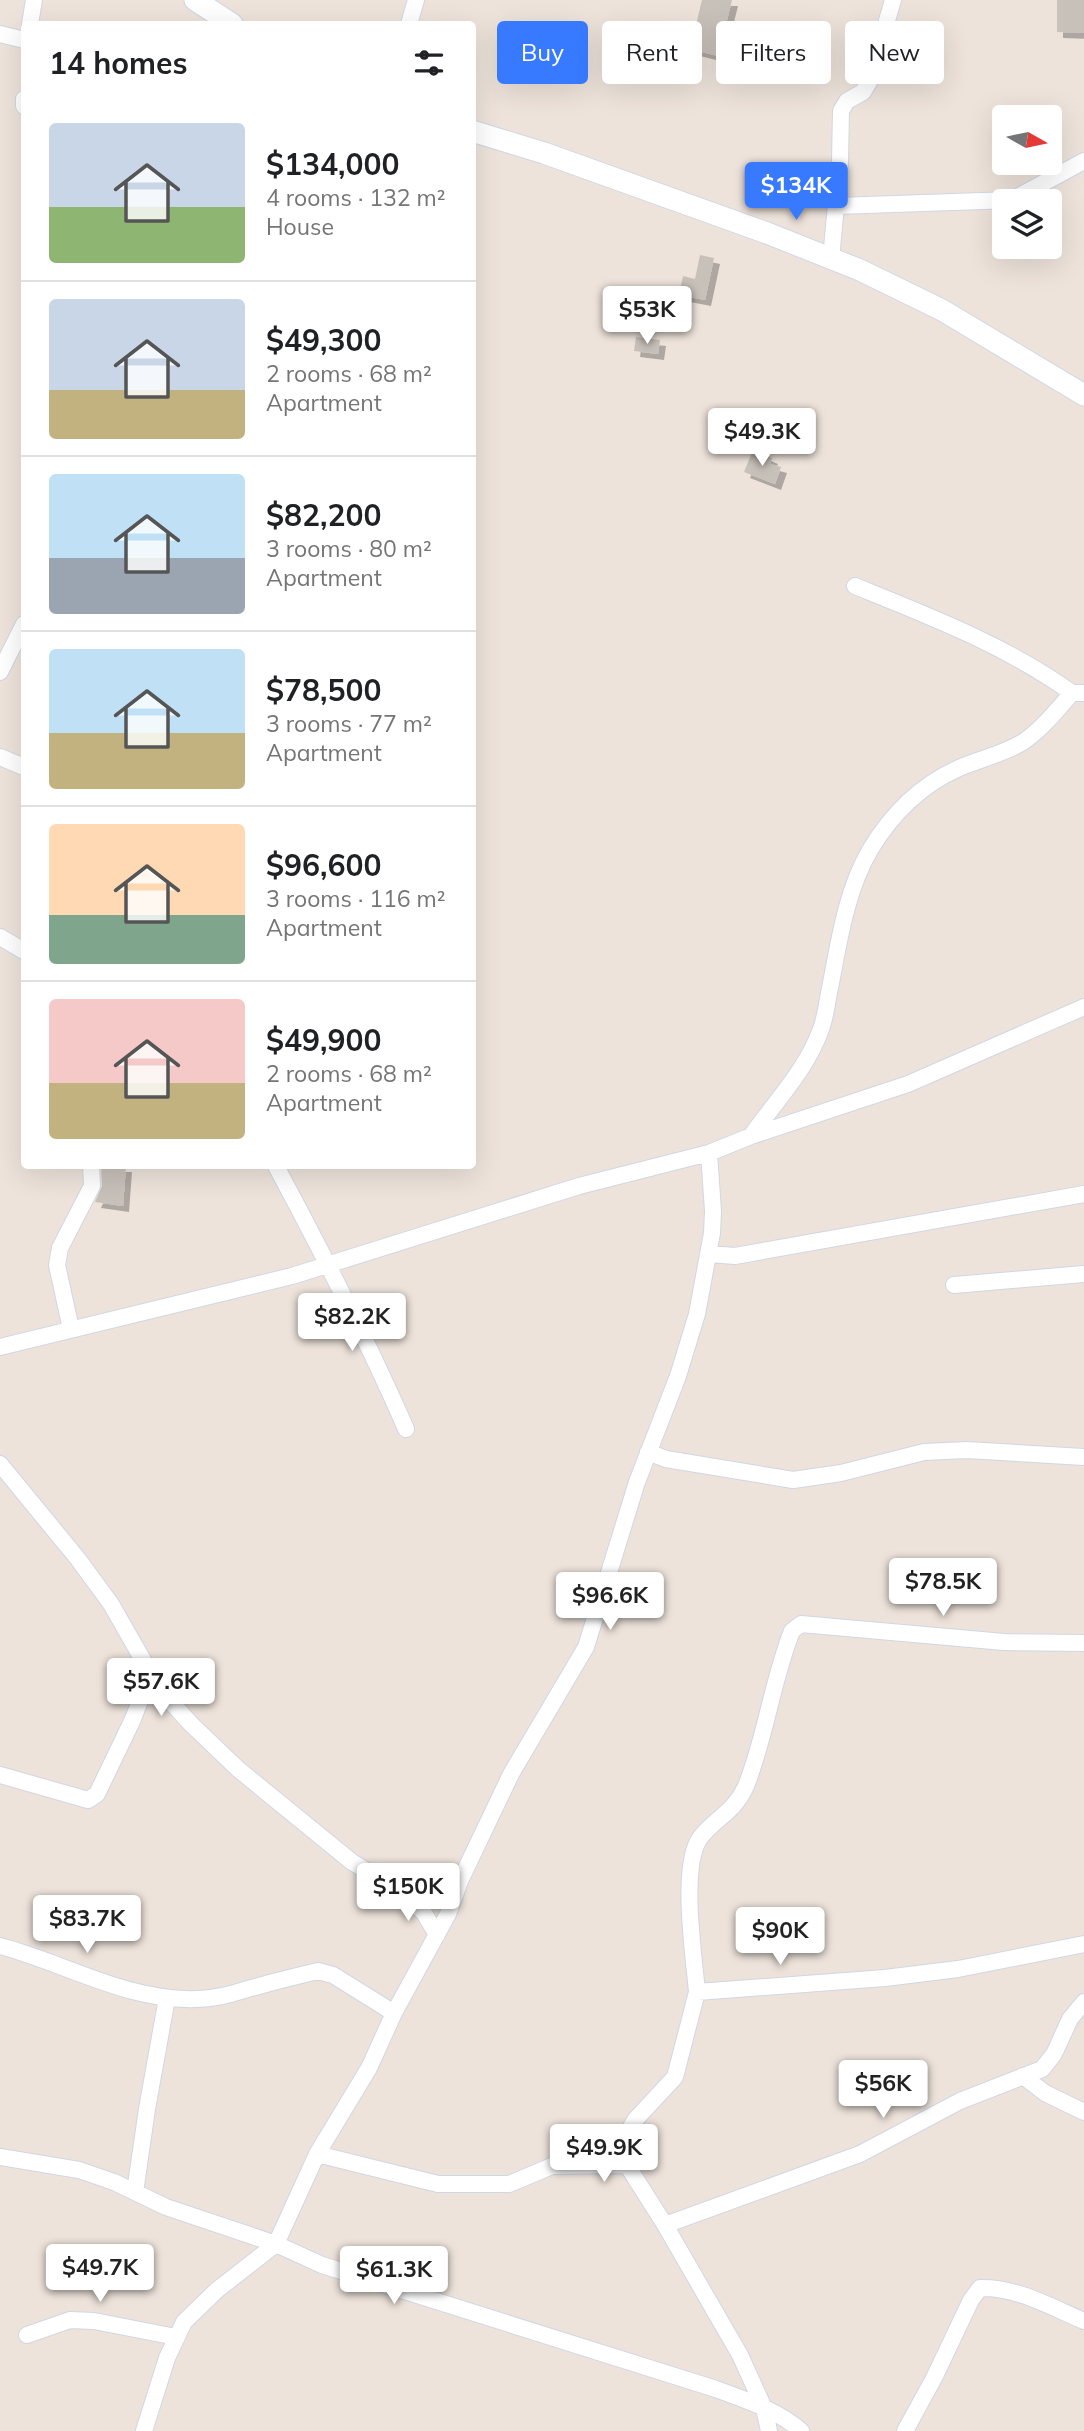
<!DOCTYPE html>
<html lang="en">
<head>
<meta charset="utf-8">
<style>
  body { margin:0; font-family:Mulish,sans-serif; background:#f2f2f2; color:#202124; height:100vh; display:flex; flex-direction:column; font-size:26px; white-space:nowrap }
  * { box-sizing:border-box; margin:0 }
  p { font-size:23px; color:#757577 }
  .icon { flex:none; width:38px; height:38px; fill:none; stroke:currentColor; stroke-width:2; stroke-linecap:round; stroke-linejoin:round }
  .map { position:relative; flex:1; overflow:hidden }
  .details { position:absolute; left:21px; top:21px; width:455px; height:1148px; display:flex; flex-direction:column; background:#fff; border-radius:7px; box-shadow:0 7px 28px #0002 }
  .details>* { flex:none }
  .top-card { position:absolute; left:497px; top:21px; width:481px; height:63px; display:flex; gap:14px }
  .needle { width:46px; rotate:99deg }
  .buttons { position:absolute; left:992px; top:105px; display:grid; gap:14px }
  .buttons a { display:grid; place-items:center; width:70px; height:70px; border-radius:7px; background:#fff; box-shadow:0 7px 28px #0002; font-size:35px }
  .price { position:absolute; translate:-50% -60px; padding:0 16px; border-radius:7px; background:#fff; color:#222; font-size:23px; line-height:46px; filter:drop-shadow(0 2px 4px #0008) }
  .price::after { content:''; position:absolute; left:50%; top:42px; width:21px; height:16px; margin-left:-10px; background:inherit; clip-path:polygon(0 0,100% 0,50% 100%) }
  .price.current { background:#377aff; color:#fff }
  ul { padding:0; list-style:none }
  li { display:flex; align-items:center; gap:21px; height:175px; padding:0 28px }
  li+li { border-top:2px solid #e0e0e0 }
  li span { display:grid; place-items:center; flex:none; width:196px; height:140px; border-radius:7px; color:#555 }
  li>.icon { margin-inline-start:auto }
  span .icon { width:84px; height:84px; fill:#fffc; stroke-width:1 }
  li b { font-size:30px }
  h2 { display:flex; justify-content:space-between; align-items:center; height:84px; padding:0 28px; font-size:30px }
  .pill { padding:0 24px; border-radius:7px; background:#fff; box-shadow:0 7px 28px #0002; font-size:24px; line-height:63px }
  .pill.current { background:#377aff; color:#fff }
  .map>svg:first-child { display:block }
  .building { fill:#c8c1ba; filter:url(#shadow) }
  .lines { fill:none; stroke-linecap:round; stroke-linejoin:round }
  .street-casing { stroke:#d0d7e4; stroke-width:18 }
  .secondary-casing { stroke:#d0d7e4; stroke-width:23 }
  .street { stroke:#fff; stroke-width:16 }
  .secondary { stroke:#fff; stroke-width:21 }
</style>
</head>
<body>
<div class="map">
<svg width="1084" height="2431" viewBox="0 0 1084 2431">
  <defs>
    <filter id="shadow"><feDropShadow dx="6" dy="6" stdDeviation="0" flood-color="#0004"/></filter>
  </defs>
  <rect width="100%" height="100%" fill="#ede3db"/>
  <path class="building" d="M702 0H732L718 56 690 49Z
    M1057 0H1084V33L1057 32Z
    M700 255 714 258 705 300 679 295 683 276 695 279Z
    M636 337 660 340 658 354 634 351Z
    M753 450 772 458 770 464 781 467 775 484 744 472Z
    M101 1166H126L123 1206 95 1202 102 1186Z"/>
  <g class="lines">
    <defs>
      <path id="street" d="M30 24 34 0
        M409 24 416 0
        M0 34 24 40
        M24 106V99
        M836 206 1012 200 1084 161
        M831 259 840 162 841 111 847 101 863 92 869 82 893 0
        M855 586C929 616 1007 646 1072 693H1084
        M0 672 24 624
        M0 757 24 767
        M0 937 24 951
        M751 1136C775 1102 807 1069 821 1029 826 1016 827 1001 830 988 839 942 846 891 870 850 891 815 921 785 959 768 980 759 1003 754 1023 742 1042 729 1057 710 1072 693
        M276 1166C322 1252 367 1339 406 1429
        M709 1254 735 1256 1084 1194
        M954 1285 1084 1274
        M71 1329 57 1265 60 1248 92 1186 91 1166
        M0 1347 292 1276 579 1186 709 1153 751 1136 908 1084 1084 1007
        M648 1452 666 1459 793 1480 841 1473 924 1452 967 1450 1084 1457
        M0 1464 78 1559 111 1604 160 1690 191 1724 238 1769 352 1862 402 1892 424 1913 437 1935
        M0 1775 88 1800 97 1794 133 1719 150 1674
        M402 1892 457 1889
        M0 1946C65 1963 129 2002 197 1999 218 1999 236 1992 255 1987 276 1981 297 1976 318 1971L333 1975 394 2013
        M697 1992C694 1957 680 1866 700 1838 715 1818 734 1813 746 1786 766 1736 772 1681 792 1631L801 1624 1004 1642 1084 1643
        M1023 2076 1045 2093 1084 2112
        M317 2154 438 2184H509L552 2166 627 2165 665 2225 740 2355 764 2408 769 2431
        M0 2157 79 2170 114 2182 166 2207 276 2244 322 2265 716 2389C745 2400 778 2410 801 2431
        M627 2165 631 2127 635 2120 675 2077 697 1992 885 1978 958 1969 1084 1944
        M135 2192 147 2109 167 1998
        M665 2225 860 2154 960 2101 1042 2069 1054 2054 1070 2019 1084 2002
        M27 2335 70 2320 94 2321 176 2337
        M144 2431 167 2358 184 2322 217 2290 276 2244 317 2154 369 2068 394 2013 448 1914 460 1881 511 1774 586 1647 637 1482 678 1376 697 1314 712 1233 713 1211 709 1153
        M905 2431 934 2378 971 2300 980 2288C1017 2287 1051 2307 1084 2321"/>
      <path id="secondary" d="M195 0 232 24
        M472 131 544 153 767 233 860 270 942 310 1084 395"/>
    </defs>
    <use href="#street" class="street-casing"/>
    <use href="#secondary" class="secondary-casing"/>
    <use href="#street" class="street"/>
    <use href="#secondary" class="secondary"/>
  </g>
</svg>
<div class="buttons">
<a><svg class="needle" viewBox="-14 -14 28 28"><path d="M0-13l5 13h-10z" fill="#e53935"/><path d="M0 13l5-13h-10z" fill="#757577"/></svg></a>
<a><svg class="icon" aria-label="layers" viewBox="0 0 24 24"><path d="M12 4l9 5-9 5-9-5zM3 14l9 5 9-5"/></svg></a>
</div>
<b class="price current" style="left:796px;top:222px">$134K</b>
<b class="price" style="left:647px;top:346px">$53K</b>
<b class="price" style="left:762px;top:468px">$49.3K</b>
<b class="price" style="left:352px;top:1353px">$82.2K</b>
<b class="price" style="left:943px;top:1618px">$78.5K</b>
<b class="price" style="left:610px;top:1632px">$96.6K</b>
<b class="price" style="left:161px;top:1718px">$57.6K</b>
<b class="price" style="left:408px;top:1923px">$150K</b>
<b class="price" style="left:87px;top:1955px">$83.7K</b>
<b class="price" style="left:780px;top:1967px">$90K</b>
<b class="price" style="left:883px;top:2120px">$56K</b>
<b class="price" style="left:604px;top:2184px">$49.9K</b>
<b class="price" style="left:100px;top:2304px">$49.7K</b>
<b class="price" style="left:394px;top:2306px">$61.3K</b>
<div class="top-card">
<a class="pill current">Buy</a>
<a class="pill">Rent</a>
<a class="pill">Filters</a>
<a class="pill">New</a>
</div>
<section class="details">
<h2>14 homes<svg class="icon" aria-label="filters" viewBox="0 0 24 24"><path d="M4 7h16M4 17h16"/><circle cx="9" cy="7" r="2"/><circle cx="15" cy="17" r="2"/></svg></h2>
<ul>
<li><span style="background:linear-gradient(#c9d6e8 60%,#8fb573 0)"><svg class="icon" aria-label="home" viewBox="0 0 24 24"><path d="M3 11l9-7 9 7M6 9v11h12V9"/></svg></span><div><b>$134,000</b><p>4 rooms · 132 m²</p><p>House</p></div></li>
<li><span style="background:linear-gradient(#c9d6e8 65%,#c2b280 0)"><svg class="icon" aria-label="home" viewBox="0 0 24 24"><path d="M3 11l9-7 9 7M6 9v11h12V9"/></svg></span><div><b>$49,300</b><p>2 rooms · 68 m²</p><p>Apartment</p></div></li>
<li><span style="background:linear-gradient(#bfe0f5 60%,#9aa5b1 0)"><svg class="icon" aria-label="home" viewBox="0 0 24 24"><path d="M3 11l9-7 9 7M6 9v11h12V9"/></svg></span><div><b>$82,200</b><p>3 rooms · 80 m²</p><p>Apartment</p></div></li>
<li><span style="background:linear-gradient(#bfe0f5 60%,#c2b280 0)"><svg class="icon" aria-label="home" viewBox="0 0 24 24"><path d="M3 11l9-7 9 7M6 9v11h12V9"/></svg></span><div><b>$78,500</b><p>3 rooms · 77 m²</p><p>Apartment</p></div></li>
<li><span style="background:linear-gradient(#ffd9b3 65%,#7fa58c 0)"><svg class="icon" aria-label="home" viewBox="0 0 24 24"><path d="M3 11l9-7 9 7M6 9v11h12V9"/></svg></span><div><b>$96,600</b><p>3 rooms · 116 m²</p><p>Apartment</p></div></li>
<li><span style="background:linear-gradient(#f6c9c9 60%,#c2b280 0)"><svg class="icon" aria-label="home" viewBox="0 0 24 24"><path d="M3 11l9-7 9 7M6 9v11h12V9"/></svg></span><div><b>$49,900</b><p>2 rooms · 68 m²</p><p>Apartment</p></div></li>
</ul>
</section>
</div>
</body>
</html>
